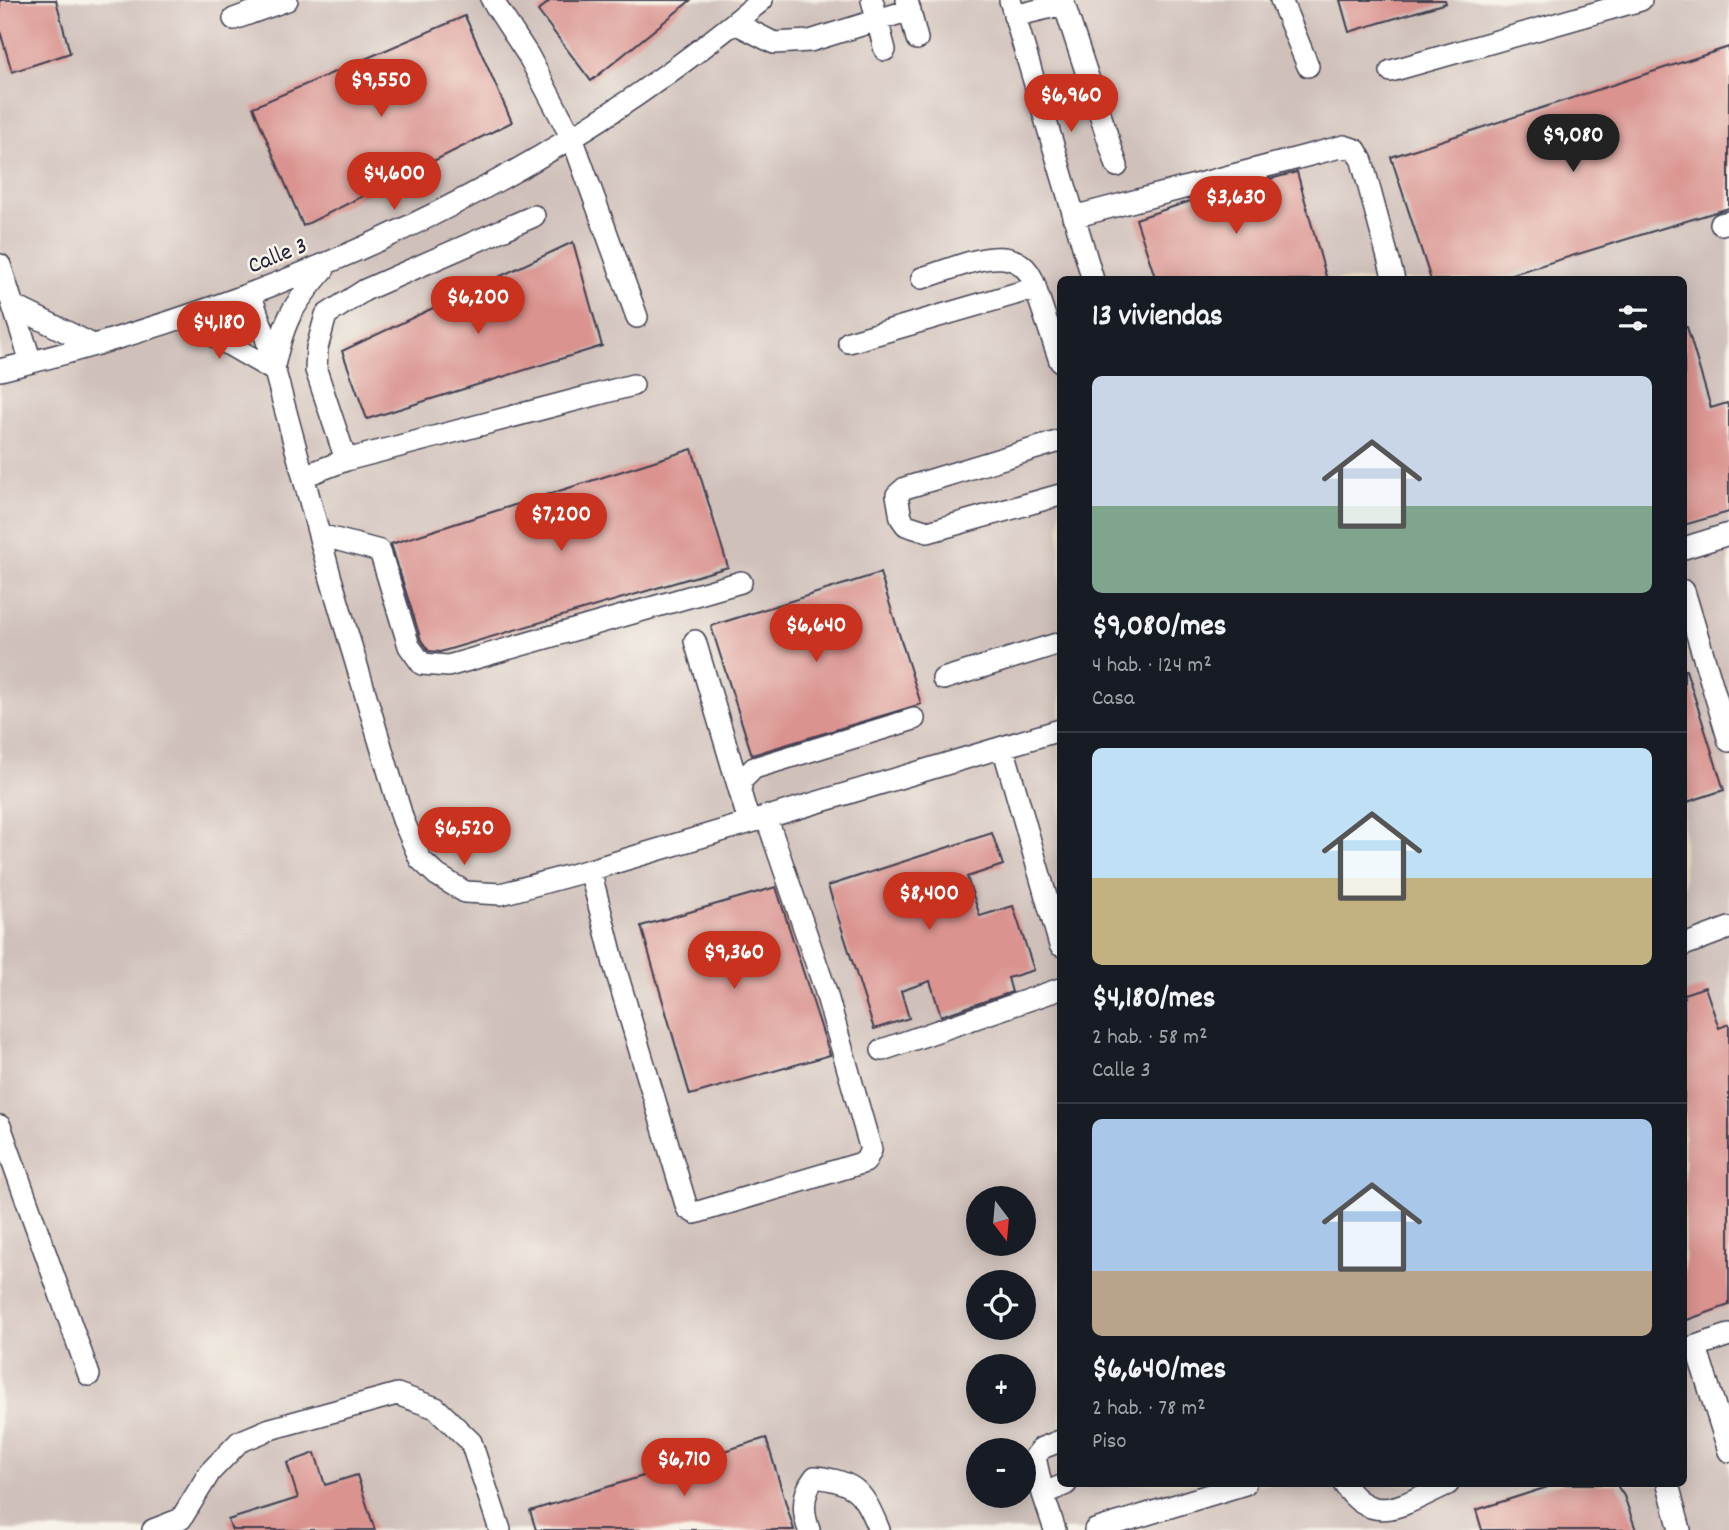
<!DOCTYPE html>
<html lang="es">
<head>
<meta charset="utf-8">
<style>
  body { margin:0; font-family:Dekko,sans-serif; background:#242831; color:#f1f3f6; height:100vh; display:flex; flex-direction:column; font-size:26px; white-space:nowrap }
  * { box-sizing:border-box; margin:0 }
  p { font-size:23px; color:#9ea1a6 }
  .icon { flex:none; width:38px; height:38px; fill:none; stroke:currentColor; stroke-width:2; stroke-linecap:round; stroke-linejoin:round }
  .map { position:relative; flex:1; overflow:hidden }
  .details { position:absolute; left:1057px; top:276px; width:630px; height:1211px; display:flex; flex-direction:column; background:#171b24; border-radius:10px; box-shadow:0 4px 18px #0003 }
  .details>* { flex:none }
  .needle { width:46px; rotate:164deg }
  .fabs { position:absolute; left:966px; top:1186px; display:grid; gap:14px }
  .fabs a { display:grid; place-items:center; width:70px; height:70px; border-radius:50%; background:#171b24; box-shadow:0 4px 18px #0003; font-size:35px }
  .price { position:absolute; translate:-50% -60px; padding:0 16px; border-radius:24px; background:#c8321e; color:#fff; font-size:23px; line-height:46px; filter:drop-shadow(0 2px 4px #0008) }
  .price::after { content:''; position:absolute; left:50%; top:42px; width:21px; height:16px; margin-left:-10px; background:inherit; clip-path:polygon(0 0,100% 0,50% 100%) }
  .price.selected { background:#222; color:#fff }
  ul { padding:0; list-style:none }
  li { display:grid; align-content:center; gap:14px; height:371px; padding:0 35px }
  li+li { border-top:2px solid #363941 }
  li span { display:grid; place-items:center; height:217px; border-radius:10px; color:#555 }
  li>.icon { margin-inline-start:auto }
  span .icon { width:126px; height:126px; fill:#fffc; stroke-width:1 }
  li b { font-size:30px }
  h2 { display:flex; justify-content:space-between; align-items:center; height:84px; padding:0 35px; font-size:30px }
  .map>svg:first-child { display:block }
  .industrial { fill:#cfc0ba; fill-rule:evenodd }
  .building { fill:#da938f }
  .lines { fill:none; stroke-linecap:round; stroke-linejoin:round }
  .minor-casing { stroke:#413f51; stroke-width:24 }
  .minor { stroke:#fff; stroke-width:21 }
  .labels { text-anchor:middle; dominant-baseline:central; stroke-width:5; stroke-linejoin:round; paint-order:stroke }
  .street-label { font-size:24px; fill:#22223b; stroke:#f7f3e8 }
</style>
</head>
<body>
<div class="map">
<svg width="1729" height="1530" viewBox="0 0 1729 1530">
  <rect width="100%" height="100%" fill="#f7f3e8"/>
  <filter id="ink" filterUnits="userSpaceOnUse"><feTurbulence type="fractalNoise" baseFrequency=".0143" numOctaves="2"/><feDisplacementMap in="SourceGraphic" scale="14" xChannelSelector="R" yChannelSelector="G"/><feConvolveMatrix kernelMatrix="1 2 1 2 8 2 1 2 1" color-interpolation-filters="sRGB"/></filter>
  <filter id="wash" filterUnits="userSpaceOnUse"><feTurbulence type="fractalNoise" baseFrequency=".00686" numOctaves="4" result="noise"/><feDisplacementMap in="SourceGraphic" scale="28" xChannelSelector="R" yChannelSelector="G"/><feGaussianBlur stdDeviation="1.57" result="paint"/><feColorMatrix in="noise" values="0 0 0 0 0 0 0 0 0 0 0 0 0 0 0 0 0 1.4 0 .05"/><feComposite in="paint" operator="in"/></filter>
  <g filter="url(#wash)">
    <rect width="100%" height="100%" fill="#f3e4cb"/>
    <path class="industrial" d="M0 0H1729V1530H0ZM1060 280H1684V1484H1060ZM978 1199H1024V1244H978ZM978 1283H1024V1328H978ZM978 1367H1024V1412H978ZM978 1451H1024V1496H978Z"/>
    <g id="blocks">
      <path class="building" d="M0 0H56L70 53 12 72 0 31Z
        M551 0H691L591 81 538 11Z
        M1340 0H1445L1446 3 1349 32Z
        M465 16 512 122 303 226 253 107Z
        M1729 47V208L1493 280H1431L1391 157Z
        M1297 172 1327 280H1156L1136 219 1206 196Z
        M573 242 602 346 367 419 342 351Z
        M1684 327H1687L1711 408 1727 403 1729 409V512L1684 525Z
        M692 449 728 567 440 652 429 651 421 640 391 544Z
        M880 573 921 704 752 755 711 626Z
        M1684 670H1686L1724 790 1684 803Z
        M992 833 1003 865 967 877 980 916 1013 906 1034 970 1008 978 1012 992 941 1016 930 981 901 991 909 1018 874 1029 828 886Z
        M776 887 830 1055 690 1095 641 926Z
        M1705 987 1719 1028 1729 1024V1305L1684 1321V994Z
        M766 1438 794 1530H536L530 1511Z
        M315 1453 325 1485 357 1475 375 1530H232L228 1520 298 1498 287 1463Z
        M1557 1484H1616L1624 1496 1636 1530H1482L1476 1510Z"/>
    </g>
  </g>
  <g filter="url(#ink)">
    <use href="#blocks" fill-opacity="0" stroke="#413f51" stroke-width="2"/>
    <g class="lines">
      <defs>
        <path id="minor" d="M492 0 528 55 573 140 637 317
          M872 0 885 50
          M907 0 917 39
          M1010 0 1093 280
          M1281 0 1308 66
          M1014 16 1064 4 1117 166
          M234 19 287 0
          M735 23 774 43 810 41 910 10
          M1391 71 1641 0
          M1073 217 1344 146 1356 150 1362 161 1394 280
          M1721 224 1729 222
          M0 265 31 362
          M922 278C964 266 1023 232 1037 293
          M251 296 266 338 331 579 403 820 420 859 437 875 465 892 501 894 590 870 1060 730
          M16 307 93 345
          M183 318 273 370C284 320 291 307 324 269
          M849 342 1025 291 1037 293 1060 361
          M0 370C279 302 541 186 762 0
          M1060 441 905 488 897 495 901 518 906 525 928 532 1060 495
          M346 460 316 370 317 348 326 315 365 290 534 216
          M304 476 346 460 633 385
          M320 535 380 551 409 646 422 664 448 666 741 582
          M1684 548 1729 534
          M1684 591 1729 741
          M695 641 749 822
          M943 679 1060 643
          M1003 747 1060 945
          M740 791 742 780 754 768 914 719
          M590 870 614 964 687 1208 695 1213 865 1162 871 1150 825 989 766 816
          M1684 945 1729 928
          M882 1050 1060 989
          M0 1126 89 1375
          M1696 1347 1729 1451
          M1684 1350 1729 1335
          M1344 1484C1374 1530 1408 1501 1448 1484
          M1668 1484 1680 1530
          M1043 1494 1035 1457 1042 1448 1060 1441
          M153 1530 181 1519 210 1472 239 1442 270 1429 397 1394 436 1408 471 1442 500 1530
          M809 1530C802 1511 802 1493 815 1477 857 1482 863 1492 879 1530
          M1055 1530 1043 1494 1066 1484
          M1095 1530 1245 1484"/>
      </defs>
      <use href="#minor" class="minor-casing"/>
      <use href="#minor" class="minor"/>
    </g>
  </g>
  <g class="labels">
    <g class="street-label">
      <text transform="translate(278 257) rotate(-22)">Calle 3</text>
    </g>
  </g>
</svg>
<div class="fabs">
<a><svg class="needle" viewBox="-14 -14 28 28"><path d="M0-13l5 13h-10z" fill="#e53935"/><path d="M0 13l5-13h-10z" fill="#9ea1a6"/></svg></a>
<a><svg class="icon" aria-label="locate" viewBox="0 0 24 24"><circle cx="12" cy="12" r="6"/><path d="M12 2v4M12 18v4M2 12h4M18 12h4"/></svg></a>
<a>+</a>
<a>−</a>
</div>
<b class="price" style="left:381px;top:119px">$9,550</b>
<b class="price" style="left:1071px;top:134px">$6,960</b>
<b class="price selected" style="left:1573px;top:174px">$9,080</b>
<b class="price" style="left:394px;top:212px">$4,600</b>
<b class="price" style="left:1236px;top:236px">$3,630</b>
<b class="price" style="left:478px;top:336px">$6,200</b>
<b class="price" style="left:219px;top:361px">$4,180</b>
<b class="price" style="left:561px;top:553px">$7,200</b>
<b class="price" style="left:816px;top:664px">$6,640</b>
<b class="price" style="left:464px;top:867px">$6,520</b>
<b class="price" style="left:929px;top:932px">$8,400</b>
<b class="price" style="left:734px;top:991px">$9,360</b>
<b class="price" style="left:684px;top:1498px">$6,710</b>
<section class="details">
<h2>13 viviendas<svg class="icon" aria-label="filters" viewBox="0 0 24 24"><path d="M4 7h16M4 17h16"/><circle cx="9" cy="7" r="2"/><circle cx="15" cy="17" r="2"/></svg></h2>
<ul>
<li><span style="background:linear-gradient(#c9d6e8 60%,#7fa58c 0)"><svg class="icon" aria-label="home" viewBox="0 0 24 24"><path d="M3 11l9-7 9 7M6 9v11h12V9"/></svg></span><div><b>$9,080/mes</b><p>4 hab. · 124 m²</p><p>Casa</p></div></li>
<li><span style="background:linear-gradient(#bfe0f5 60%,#c2b280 0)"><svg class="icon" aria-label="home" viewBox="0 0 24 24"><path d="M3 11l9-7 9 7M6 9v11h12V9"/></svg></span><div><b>$4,180/mes</b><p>2 hab. · 58 m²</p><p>Calle 3</p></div></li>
<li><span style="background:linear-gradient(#a9c7e8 70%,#b9a48a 0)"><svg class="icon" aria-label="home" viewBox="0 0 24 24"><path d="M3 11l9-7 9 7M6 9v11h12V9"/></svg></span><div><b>$6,640/mes</b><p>2 hab. · 78 m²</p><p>Piso</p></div></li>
</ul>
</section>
</div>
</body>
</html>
